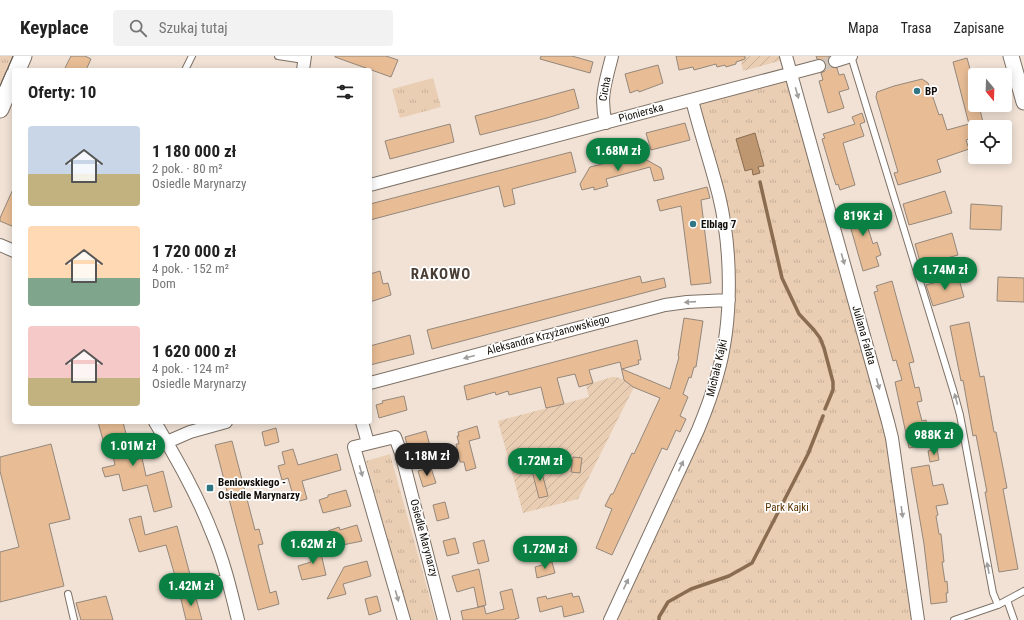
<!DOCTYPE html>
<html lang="pl">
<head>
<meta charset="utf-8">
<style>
  body { margin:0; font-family:"Roboto Condensed",sans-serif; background:#f2f2f2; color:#222; height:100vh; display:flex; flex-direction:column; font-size:15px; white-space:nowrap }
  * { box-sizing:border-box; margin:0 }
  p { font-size:13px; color:#767676 }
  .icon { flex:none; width:22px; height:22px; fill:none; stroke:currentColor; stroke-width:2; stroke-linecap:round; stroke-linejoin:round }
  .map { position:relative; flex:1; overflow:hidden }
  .side { position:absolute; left:12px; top:12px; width:360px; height:356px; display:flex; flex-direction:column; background:#fff; border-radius:4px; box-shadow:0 2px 10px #0003 }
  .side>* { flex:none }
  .needle { width:26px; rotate:161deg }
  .fabs { position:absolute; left:968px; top:12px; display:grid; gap:8px }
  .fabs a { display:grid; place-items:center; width:44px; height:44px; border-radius:4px; background:#fff; box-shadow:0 2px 10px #0003; font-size:20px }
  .price { position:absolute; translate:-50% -34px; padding:0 9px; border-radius:14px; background:#0b8043; color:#fff; font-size:13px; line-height:26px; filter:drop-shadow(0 1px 2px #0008) }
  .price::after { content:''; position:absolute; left:50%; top:24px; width:12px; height:9px; margin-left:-6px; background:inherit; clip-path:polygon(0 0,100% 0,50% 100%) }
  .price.on { background:#222; color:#fff }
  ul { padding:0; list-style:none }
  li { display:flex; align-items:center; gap:12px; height:100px; padding:0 16px }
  li span { display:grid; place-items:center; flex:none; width:112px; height:80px; border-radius:4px; color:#555 }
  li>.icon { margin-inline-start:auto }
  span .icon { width:48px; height:48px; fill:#fffc; stroke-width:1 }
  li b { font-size:17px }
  h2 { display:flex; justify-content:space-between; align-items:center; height:48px; padding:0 16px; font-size:17px }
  header { display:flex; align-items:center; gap:24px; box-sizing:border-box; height:56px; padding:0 20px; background:#fff; border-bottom:1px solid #e0e0e0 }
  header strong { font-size:19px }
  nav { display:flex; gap:22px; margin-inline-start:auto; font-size:14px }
  .search { width:280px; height:36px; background:#f2f2f2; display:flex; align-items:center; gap:10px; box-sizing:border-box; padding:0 14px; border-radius:4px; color:#767676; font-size:15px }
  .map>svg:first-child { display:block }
  .grass { fill:url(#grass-tufts) }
  .garden { fill:url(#garden-furrows) }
  .water { fill:#be9670; stroke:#8a6d51 }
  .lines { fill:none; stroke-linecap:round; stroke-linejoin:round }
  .stream { stroke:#8a6d51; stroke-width:3.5 }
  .building { fill:#e8bd96; stroke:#94877b }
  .minor-tunnel { stroke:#cfc2b6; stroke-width:12; stroke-dasharray:12 6; stroke-linecap:butt }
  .service-casing { stroke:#7e7166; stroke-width:8 }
  .minor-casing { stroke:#7e7166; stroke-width:14 }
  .tertiary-casing { stroke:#7e7166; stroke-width:17 }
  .secondary-casing { stroke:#7e7166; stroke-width:19 }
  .service { stroke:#fff; stroke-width:6 }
  .minor { stroke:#fff; stroke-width:12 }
  .tertiary { stroke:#fff; stroke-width:15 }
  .secondary { stroke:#fff; stroke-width:17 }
  .tram { stroke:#645c54; stroke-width:1 }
  .oneway { fill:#a09e9c }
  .poi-dot { fill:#317685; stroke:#fff; stroke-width:1.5 }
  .labels { text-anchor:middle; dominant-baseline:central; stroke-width:3.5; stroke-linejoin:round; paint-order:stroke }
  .street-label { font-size:11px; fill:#110d08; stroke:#fff }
  .poi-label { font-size:11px; font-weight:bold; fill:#110d08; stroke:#fff; text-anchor:start }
  .park-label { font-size:11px; fill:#593200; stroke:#fff }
  .district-label { font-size:15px; font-weight:bold; letter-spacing:1px; fill:#4a3e34; stroke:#fff }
</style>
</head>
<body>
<header>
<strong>Keyplace</strong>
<div class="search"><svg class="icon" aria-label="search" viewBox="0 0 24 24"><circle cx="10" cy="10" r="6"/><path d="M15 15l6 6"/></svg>Szukaj tutaj</div>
<nav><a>Mapa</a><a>Trasa</a><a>Zapisane</a></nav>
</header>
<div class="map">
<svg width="1024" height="564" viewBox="0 0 1024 564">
  <defs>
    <pattern id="grass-tufts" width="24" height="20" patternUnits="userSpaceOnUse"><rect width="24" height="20" fill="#e9ceb4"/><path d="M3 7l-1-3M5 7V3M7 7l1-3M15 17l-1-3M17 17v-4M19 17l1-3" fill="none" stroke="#c7b099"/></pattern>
    <pattern id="garden-furrows" width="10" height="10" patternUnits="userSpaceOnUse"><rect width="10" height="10" fill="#e9ceb4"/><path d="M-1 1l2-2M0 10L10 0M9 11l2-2" fill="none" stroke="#c7b099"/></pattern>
  </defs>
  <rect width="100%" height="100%" fill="#f1e2d5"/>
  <path class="grass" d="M0 0H16L0 37Z
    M433 22 441 51 400 62 392 33Z
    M793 24 888 366 918 564H610L664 445 722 300 727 184 694 49Z
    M390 398 436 564H410L366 405Z"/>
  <path class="garden" d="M740 0H782L783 4 743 15Z
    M612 321C621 320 627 326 634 331L578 443 523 457 498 365 589 341 586 329Z"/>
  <path class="water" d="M755 77 764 110 758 111 760 117 753 119 752 113 745 115 736 83Z"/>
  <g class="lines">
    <path class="stream" d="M760 126 782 222 799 258 814 274 820 282 824 292 833 326V334L825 353
      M659 564V561L668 546 691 533 729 520 752 507 808 398 823 360"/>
  </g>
  <path class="building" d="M71 0H85L91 3 86 14H64Z
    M335 0H386L398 4 391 21 335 1Z
    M541 0H572L593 6 590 17 540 3Z
    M676 0H745V3L736 6V8L726 11 725 9 717 11 716 8 694 14 693 11 679 14Z
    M816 0H829L828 4 830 10 837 12 839 19 844 18 849 33 839 36 844 52 828 57 819 25 823 24 821 17 825 15 826 8 824 4 817 3Z
    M967 2 975 31V49H979L984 71H975V81L966 84 969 93 937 104 941 116 898 129 894 117 898 116 876 41 877 36 894 30 922 23 928 27 939 59 942 58 947 74 969 68 953 6Z
    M658 9 663 27 639 36 638 34 630 37 625 18Z
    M574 33 579 52 547 62 480 79 475 60Z
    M862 57 865 66 860 68 864 80 843 87 855 129 840 134 838 128 836 129 833 120 822 83 825 82 823 78 855 68 852 61Z
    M685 67 690 84 651 94 646 77Z
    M450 68 454 86 390 103 385 85Z
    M571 96 576 116 512 133 515 148 504 151 499 130 370 164V148Z
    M638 99 661 112 664 123 654 125 650 111 606 123 608 130 594 134V131L582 134 580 128 590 111Z
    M14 131V171L0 165V162Z
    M707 131 710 142 701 144 711 227 691 229 681 150 660 155 657 144Z
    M945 135 952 157 909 169 903 148Z
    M861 148 864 157 868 155 872 168 867 169 873 188 877 186 881 199 876 201 879 210 863 215 845 152Z
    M971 148 1002 150 1001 174 970 173Z
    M952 177 958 199 921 209 915 188Z
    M380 215 383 228 388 227 391 239 370 246V218Z
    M640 220 642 227 664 222 666 231 432 293 427 274Z
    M958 220 964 241 933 250 926 229Z
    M998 221 1024 222V246L997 245Z
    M892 225 914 306 909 307 915 332 919 331 922 345 917 346 922 365 926 364 931 388 909 392 895 326 902 324 896 304 893 305 874 236 878 235 876 230Z
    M684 262 703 265 696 311H694L691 322 689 321 683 338 688 341 680 360 686 363 680 376 676 374 667 394 662 392 612 499 596 492 612 453 605 450 611 438H613L632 397 634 398 660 342 633 331 624 324 620 306 589 314 593 327 579 331 575 318 557 322 564 348 546 352 541 331 509 339 508 335 496 339 495 336 467 344 464 330 637 284 641 304H638L639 308 622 313 670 333 679 301 678 300Z
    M969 266 980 321 984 320 994 376H996L1007 432 1003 433 1018 513 999 516 985 436H987L976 379 973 380 963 324 961 325 950 270Z
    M410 279 414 298 370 309V290Z
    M404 340 407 354 379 362 376 349 383 347 382 345Z
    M98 366H123L133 405 142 402 146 420 163 415 172 451 154 456 147 429 123 435 119 418 105 421 102 412 115 409 109 383 103 384Z
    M477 370 480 382 469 385 476 412 466 415 464 406H460L456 388H459L457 380H459L458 376Z
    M276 372 279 386 265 390 262 376Z
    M426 375 430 390 409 396 405 381Z
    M232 385 255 474 259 473 263 488 258 489 270 537 276 535 279 548 258 554 215 389Z
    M51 388 70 463 49 468 64 530 0 546V496L19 491 0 415V401Z
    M293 393 298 409 337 398 341 414 302 425 307 443 295 446 288 422 282 424 278 410 285 408 282 396Z
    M937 393 939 404 930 406 928 395Z
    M573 401 582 402 580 417 571 416Z
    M540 409 548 440 539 442 531 411Z
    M929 409 933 430 943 428 948 448 936 450 938 459 936 460 939 478H941L944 506H942L945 526 947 525 948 537H946L947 546 931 548 924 488 911 412Z
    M431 412 436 427 423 431 418 415Z
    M346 434 351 450 323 457 319 444 328 441V439Z
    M445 446 449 462 437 465 433 449Z
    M141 460 145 479 177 470 192 526 178 530 166 489 139 496 129 463Z
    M357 469 362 485 333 491 328 475 339 471 340 474Z
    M455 482 459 497 447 500 443 485Z
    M484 484 489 505 478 508 473 487Z
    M319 489 326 519 302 524 298 510 311 506 308 491Z
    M367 505 371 520 343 528 346 538 327 543 344 511Z
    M552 506 555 517 537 522 535 511Z
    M479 513 486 549 478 551 474 531 457 536 452 520Z
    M512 533 519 562 515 563 516 564H463L461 555 484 550 486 558 504 553 500 536Z
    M194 535 202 564H186L180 539Z
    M572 537 573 541 579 540 584 556 564 561 562 550 540 556 537 542 546 540 547 543Z
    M106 540 113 564H81L76 547Z
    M377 540 381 555 369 559 365 543Z"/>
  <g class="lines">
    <path class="minor-tunnel" d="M819 10 835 5"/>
    <defs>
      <path id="service" d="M278 0 304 4
        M851 0 954 337 960 359 993 537 998 549
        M185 14 192 0
        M174 536 227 521
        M68 538 74 564
        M1007 544 1014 564
        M954 564 998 549 1024 535"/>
      <path id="minor" d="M786 0 888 366 892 382 918 564
        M835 5 851 0
        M303 14 305 0
        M606 67C599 41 606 25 612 0
        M370 129 819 10
        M0 189 14 195
        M370 327 665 249 687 246 729 244
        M155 366C176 402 197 438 212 477 224 505 231 535 238 564
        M362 366 368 387
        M167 386 190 376 226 366
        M404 564 354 391 395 381 401 397 444 564
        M610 564 698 374C705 357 712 339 717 320 733 266 732 194 719 140 711 108 700 76 692 44"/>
      <path id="tertiary" d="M1011 0 1024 46"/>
      <path id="secondary" d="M17 14 23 0
        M0 53 14 20"/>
    </defs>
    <use href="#service" class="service-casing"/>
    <use href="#minor" class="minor-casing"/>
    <use href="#tertiary" class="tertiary-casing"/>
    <use href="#secondary" class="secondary-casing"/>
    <use href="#service" class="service"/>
    <use href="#minor" class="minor"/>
    <use href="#tertiary" class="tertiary"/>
    <use href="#secondary" class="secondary"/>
    <path class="tram" d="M0 30 13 0"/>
  </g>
  <defs><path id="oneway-solid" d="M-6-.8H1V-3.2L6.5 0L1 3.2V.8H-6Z"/></defs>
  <g class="oneway">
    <use href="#oneway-solid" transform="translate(797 37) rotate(74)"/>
    <use href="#oneway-solid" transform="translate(843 203) rotate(74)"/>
    <use href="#oneway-solid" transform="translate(690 246) rotate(176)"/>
    <use href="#oneway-solid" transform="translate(469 301) rotate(165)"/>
    <use href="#oneway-solid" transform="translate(878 328) rotate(74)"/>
    <use href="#oneway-solid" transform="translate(956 343) rotate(-105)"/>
    <use href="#oneway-solid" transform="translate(681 410) rotate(-65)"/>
    <use href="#oneway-solid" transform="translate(361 415) rotate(74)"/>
    <use href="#oneway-solid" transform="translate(902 456) rotate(82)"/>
    <use href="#oneway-solid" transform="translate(988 512) rotate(-101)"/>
    <use href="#oneway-solid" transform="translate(626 528) rotate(-65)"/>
    <use href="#oneway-solid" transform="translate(397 540) rotate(74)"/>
  </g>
  <g class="poi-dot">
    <circle cx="917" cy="35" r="4"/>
    <circle cx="693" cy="168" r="4"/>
    <rect x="206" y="428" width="8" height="8" rx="2"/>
  </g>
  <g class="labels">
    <g class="street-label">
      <text transform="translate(605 33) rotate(-80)">Cicha</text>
      <text transform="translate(641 57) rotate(-15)">Pionierska</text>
      <text transform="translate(548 279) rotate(-15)">Aleksandra Krzyżanowskiego</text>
      <text transform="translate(864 279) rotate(74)">Juliana Fałata</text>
      <text transform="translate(717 312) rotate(-77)">Michała Kajki</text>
      <text transform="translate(424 482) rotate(75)">Osiedle Marynarzy</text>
    </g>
    <g class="poi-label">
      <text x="925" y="35">BP</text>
      <text x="701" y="168">Elbląg 7</text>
      <text x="218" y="426">Beniowskiego -<tspan x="218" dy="13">Osiedle Marynarzy</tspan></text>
    </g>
    <g class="park-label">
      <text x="787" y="451">Park Kajki</text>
    </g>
    <g class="district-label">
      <text x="441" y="218">RAKOWO</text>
    </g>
  </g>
</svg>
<div class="fabs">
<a><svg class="needle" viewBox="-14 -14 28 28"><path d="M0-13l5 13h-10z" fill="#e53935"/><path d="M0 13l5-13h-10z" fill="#767676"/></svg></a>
<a><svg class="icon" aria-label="locate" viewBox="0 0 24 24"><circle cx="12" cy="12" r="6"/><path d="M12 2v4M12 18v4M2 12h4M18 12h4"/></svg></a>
</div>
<b class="price" style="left:618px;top:116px">1.68M zł</b>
<b class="price" style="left:863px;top:181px">819K zł</b>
<b class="price" style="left:945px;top:235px">1.74M zł</b>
<b class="price" style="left:934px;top:400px">988K zł</b>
<b class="price" style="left:133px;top:411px">1.01M zł</b>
<b class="price on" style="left:427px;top:421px">1.18M zł</b>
<b class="price" style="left:540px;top:426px">1.72M zł</b>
<b class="price" style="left:313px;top:509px">1.62M zł</b>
<b class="price" style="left:545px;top:514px">1.72M zł</b>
<b class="price" style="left:191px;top:551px">1.42M zł</b>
<section class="side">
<h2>Oferty: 10<svg class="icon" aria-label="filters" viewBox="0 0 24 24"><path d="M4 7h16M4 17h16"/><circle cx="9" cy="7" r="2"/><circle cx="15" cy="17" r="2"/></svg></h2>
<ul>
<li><span style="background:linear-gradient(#c9d6e8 60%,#c2b280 0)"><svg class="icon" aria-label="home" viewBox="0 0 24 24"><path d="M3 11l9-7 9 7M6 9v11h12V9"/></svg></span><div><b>1 180 000 zł</b><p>2 pok. · 80 m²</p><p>Osiedle Marynarzy</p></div></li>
<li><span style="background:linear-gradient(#ffd9b3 65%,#7fa58c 0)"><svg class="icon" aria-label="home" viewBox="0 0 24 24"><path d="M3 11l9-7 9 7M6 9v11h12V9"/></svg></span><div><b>1 720 000 zł</b><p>4 pok. · 152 m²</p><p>Dom</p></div></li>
<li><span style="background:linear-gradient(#f6c9c9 65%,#c2b280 0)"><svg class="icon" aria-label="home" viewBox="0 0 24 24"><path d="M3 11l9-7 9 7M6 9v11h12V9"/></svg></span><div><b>1 620 000 zł</b><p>4 pok. · 124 m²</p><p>Osiedle Marynarzy</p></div></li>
</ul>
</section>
</div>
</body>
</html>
